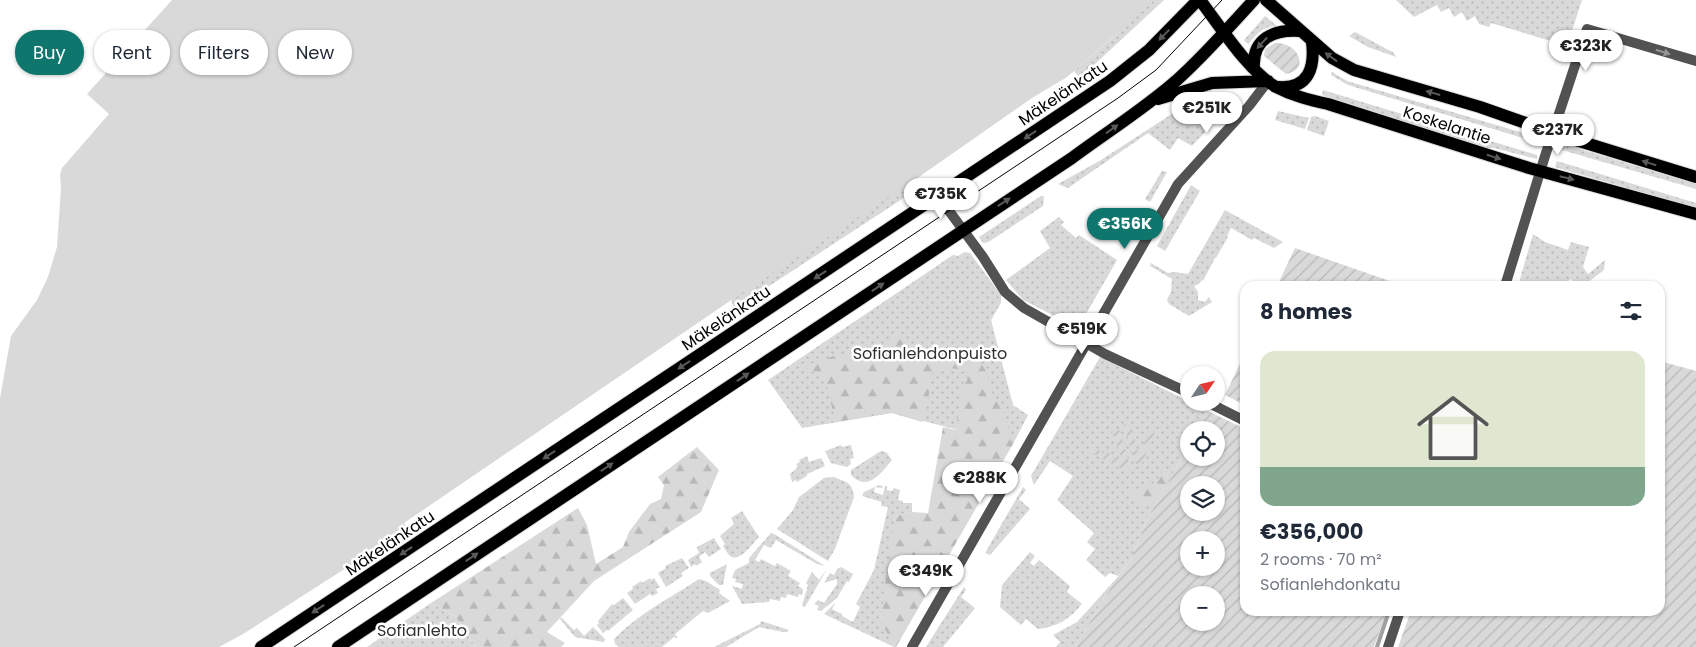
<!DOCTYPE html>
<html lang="en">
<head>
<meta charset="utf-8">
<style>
  body { margin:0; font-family:Poppins,sans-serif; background:#f2f2f3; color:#1f2937; height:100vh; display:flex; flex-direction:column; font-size:19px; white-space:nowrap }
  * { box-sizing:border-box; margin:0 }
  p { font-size:16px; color:#747a83 }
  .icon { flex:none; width:28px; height:28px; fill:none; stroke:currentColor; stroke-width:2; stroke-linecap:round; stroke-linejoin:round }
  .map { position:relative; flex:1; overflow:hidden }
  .sheet { position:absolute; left:1240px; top:281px; width:425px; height:335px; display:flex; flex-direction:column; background:#fff; border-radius:15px; box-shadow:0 1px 4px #0004 }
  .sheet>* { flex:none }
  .hud { position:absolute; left:15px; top:30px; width:475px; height:45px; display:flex; gap:10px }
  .needle { width:32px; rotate:55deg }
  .tools { position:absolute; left:1180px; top:366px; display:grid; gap:10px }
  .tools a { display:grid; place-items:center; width:45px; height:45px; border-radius:50%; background:#fff; box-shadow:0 1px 4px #0004; font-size:25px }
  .price { position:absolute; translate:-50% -42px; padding:0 11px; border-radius:18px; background:#fff; color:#222; font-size:16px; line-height:32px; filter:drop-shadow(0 1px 2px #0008) }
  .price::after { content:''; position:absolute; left:50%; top:30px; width:15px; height:11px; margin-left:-8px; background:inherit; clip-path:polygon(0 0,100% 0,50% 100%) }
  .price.on { background:#0f766e; color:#fff }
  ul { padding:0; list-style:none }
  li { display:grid; align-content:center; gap:10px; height:265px; padding:0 20px }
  li span { display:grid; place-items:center; height:155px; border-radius:15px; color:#555 }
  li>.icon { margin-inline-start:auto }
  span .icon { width:90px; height:90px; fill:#fffc; stroke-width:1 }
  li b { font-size:21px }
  h2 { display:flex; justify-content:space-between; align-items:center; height:60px; padding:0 20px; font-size:21px }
  .pill { padding:0 18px; border-radius:22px; background:#fff; box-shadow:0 1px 4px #0004; font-size:18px; line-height:45px }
  .pill.on { background:#0f766e; color:#fff }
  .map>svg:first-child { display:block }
  .grass { fill:url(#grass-dots) }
  .forest { fill:url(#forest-firs) }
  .garden { fill:url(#garden-furrows); fill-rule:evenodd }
  .pitch { fill:#d9d9d9 }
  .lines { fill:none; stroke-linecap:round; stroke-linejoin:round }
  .stream { stroke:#a0a0a0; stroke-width:4 }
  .primary-casing { stroke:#dbdbdb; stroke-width:14 }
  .street { stroke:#525252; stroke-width:10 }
  .primary { stroke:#000; stroke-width:12 }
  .tram { stroke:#000; stroke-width:1 }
  .oneway { fill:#595959 }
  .oneway2 { fill:#979797 }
  .labels { text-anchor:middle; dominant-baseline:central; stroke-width:5; stroke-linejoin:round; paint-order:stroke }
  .street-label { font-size:16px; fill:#000; stroke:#fff }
  .park-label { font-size:16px; fill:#303030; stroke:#fff }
</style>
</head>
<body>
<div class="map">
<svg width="1696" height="647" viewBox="0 0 1696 647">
  <defs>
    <pattern id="grass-dots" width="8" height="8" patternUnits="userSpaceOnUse" patternTransform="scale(1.25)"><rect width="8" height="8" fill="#d9d9d9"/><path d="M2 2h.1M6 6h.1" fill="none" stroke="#b8b8b8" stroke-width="1.8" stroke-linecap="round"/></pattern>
    <pattern id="forest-firs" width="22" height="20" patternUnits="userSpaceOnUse" patternTransform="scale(1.25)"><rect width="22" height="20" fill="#d9d9d9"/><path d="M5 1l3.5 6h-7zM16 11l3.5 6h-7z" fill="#b8b8b8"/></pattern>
    <pattern id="garden-furrows" width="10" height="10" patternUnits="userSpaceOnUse" patternTransform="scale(1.25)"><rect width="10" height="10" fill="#d9d9d9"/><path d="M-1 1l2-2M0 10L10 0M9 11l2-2" fill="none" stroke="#b8b8b8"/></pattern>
  </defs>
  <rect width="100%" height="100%" fill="#fff"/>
  <path class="grass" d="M1146 0H1164L1080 78 1074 71 1113 37Z
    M1396 0H1582L1567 46 1491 23 1489 27 1479 24 1475 16 1467 21 1462 12 1454 17 1449 8 1441 12 1437 5 1414 17Z
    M1265 16 1277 26C1264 25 1256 35 1248 44L1244 40Z
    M1355 32 1394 53 1396 57 1368 47 1349 36Z
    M1332 72 1347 81 1540 138 1539 143 1348 85 1331 75Z
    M1323 90 1537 155V159L1494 148H1486L1322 95Z
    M1212 99 1217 100 1222 105V114L1192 146 1178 138 1170 150 1148 133 1068 188 1058 184 1101 160 1178 110 1197 101Z
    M1278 111 1309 118 1305 129 1275 120Z
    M1315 116 1329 121 1324 136 1307 130 1311 117Z
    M1563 144 1696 184V189L1562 150Z
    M1557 161 1696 203V208L1555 167Z
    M911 169 919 188 734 309 729 292Z
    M1162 171 1167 172 1150 202 1145 199Z
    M1191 185 1200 191 1165 251 1157 246Z
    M1041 196H1044L1043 206 990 241 985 243 982 242 979 237Z
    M1225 210 1283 242 1274 248 1254 238 1252 240 1231 228 1227 236 1228 237 1216 258H1215L1203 281 1202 280 1199 284 1194 286 1198 292V300L1205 302 1209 297 1212 302 1189 316 1169 304 1167 300 1171 292 1172 279 1150 266 1151 264 1149 262 1168 273 1175 272 1188 274Z
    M1059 217 1064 222 1061 225 1076 238 1079 235 1117 260 1078 328 1023 300 1006 280 1050 248 1040 231Z
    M1533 234 1545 242 1568 250 1571 242 1589 247 1583 267 1588 274 1605 260 1604 270 1583 286H1577L1571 279 1560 286H1518Z
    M965 252 970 253 1001 295V303L991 320 1013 405 1028 415 1013 444 892 413 802 428 768 380 953 255 958 256Z
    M1100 357 1208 411 1197 430H1189V445L1147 519 1130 562 1118 576 1110 573 1105 577 1086 560 1095 549 1087 542 1094 533 1057 500 1073 476 1050 461 1034 485 1031 476Z
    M841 445 842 447 851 445 854 458 850 459 851 464 847 467 831 463 825 451Z
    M881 451 886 452 892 460C881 474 867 492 851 475V470Z
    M807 456 809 462 821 458 825 466 807 474V476L797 482 796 480 792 482 790 474 798 467 796 464 800 462 799 460Z
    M834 477C847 483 852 481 854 497L835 549 828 561 777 529 793 510 799 497 824 478Z
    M879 485 883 486 882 488 875 487 874 492 883 495 885 486H887V490L892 491 894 488 900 490 898 500 903 501 902 503H912V512L895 516 881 620 894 647 824 614 836 602 832 609 842 614V616L853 622 860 607 856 604 874 570 888 507 881 506 882 502 862 496 864 492Z
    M1023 487 1026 490 1019 499 1030 509 990 555 985 553Z
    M742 511 759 537C753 543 740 563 730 556 728 554 725 549 723 546L725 544 720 536 734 524 731 518Z
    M771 533 774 534 825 566 817 564 776 540 771 548 764 545 755 560 759 562 761 559 775 566 777 563 791 571 788 576 800 583 798 586 803 589 802 595 799 594 798 597 787 594 786 598 781 597 780 601 770 599 769 602 742 604 732 586 742 589 743 584 735 582 736 579 732 578 735 570 749 563V558Z
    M714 538 721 549 709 557 705 552 699 557 702 562 696 566 695 564 691 567 688 560 699 553 697 547Z
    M1030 552 1035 556 1030 563 1034 566 1039 560 1070 586 1067 592 1082 604C1070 619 1057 627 1038 629L1026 619 1021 625 1000 607 1002 585Z
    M682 558 689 568 681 573 683 576 666 587 658 573 666 568 665 566Z
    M727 564 723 585H719L710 576V573Z
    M841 567 853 574 849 582 847 581 837 598 821 611 817 610 819 606 814 604 818 600 824 603 837 584V579L824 583 830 573 834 575 837 569Z
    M827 569 805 607 802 606 808 585 806 583 812 572 819 580Z
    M650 578 651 580 654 578 660 587 656 589 658 593 652 596 650 594 635 604 627 593 633 589 632 587 641 581 642 583Z
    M699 579 706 581 720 590 719 593 730 601 708 613 703 611 675 634 678 638 674 637 662 647H619L615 644 614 639C638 614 670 598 699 579Z
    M1115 580 1075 647H1056L1060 642 1053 635 1077 622Z
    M964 587 966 590 961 597 975 608 943 647H926Z
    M623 598 633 610 608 631 607 630 603 633 597 625 599 623 598 621 612 604 614 605Z
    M431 603 455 616 476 647H367Z
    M561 617 574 630 577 628 584 636 593 627 605 639 604 642 575 637 560 619Z
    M761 621 789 630 787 632H783L759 627 726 647H714L760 624Z"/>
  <path class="forest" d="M899 335 911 353 920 348 977 358 986 371 995 402 1000 401 1013 444 896 647H894L881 621 886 575 895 516 912 512 928 513 943 427 956 430 962 388 967 381 968 375C957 364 942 369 929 374V394L922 422 892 413 835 422 828 388 823 378 803 366 834 356 864 353 885 345Z
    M697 447 719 470 701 512 594 581 547 632 565 643 561 647H476L455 616 431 603 578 508 587 525 596 564 623 547 629 532 650 504 661 499 664 485 658 477Z
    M1171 469 1172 475 1153 508 1135 501 1129 495 1133 489C1146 489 1159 483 1163 470Z"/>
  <path class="garden" d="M1275 43C1298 42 1311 69 1286 74L1264 56 1265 49Z
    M1295 248 1404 286H1406H1277Z
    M1245 353V405L1225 395Z
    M1660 361 1696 371V647H1398L1411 611H1660Z
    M1208 411 1245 429V611H1387L1374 647H1075L1115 580 1130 562 1147 519 1189 445V458H1216V430H1197ZM1189 485H1216V512H1189ZM1189 540H1216V568H1189ZM1189 595H1216V622H1189Z
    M1131 424 1137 451H1141L1151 427 1156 429 1142 463 1139 464H1136L1124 425Z
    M1119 429 1130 465 1128 469 1124 470 1090 452 1094 447 1106 455 1109 453 1118 460 1122 458 1117 449 1118 447 1112 432Z"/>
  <path class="pitch" d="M172 0H1155L1067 77 1032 98 916 179 727 303 404 523 407 529 243 634 219 647H0V398L11 336 37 300 48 277 57 247 61 188 60 175 62 168 109 114 87 94Z"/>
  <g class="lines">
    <path class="stream" d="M1377 647 1389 611"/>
    <defs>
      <path id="primary" d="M1200 0C1220 26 1248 71 1276 87 1293 96 1310 100 1328 104L1529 168 1696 214
        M1266 0 1332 58 1354 70 1480 107 1566 137 1696 177
        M1254 68C1252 38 1274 29 1301 31
        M1279 87C1309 89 1315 67 1312 42
        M1158 99 1212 83 1268 81
        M261 647 1110 81 1149 50 1198 0
        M338 647 1072 158C1107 132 1144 109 1177 80 1204 56 1229 27 1254 0"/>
    </defs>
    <use href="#primary" class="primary-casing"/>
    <path class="street" d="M938 196 983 257 1005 292 1024 308 1105 354 1189 393
      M1505 286 1545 156 1587 29 1696 61
      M1207 402 1245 421
      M912 647 1178 184 1249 106 1268 81
      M1388 647 1400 611"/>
    <use href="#primary" class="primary"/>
    <path class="tram" d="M294 647 1118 98 1156 70 1222 0"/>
  </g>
  <defs><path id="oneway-solid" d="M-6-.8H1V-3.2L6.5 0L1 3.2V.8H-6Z" transform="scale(1.25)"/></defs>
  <g class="oneway">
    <use href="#oneway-solid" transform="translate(1164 35) rotate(135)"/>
    <use href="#oneway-solid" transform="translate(1262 43) rotate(133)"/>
    <use href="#oneway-solid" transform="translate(1331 57) rotate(-144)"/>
    <use href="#oneway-solid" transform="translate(1433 93) rotate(-164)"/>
    <use href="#oneway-solid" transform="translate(1112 129) rotate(-36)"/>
    <use href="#oneway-solid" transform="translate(1030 135) rotate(146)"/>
    <use href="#oneway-solid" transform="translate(1494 157) rotate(18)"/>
    <use href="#oneway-solid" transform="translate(1649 163) rotate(-163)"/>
    <use href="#oneway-solid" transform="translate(1567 178) rotate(14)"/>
    <use href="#oneway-solid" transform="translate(1004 202) rotate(-33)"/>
    <use href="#oneway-solid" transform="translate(820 275) rotate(146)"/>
    <use href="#oneway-solid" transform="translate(878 287) rotate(-34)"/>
    <use href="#oneway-solid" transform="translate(684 365) rotate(146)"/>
    <use href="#oneway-solid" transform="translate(743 377) rotate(-34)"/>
    <use href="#oneway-solid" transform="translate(549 455) rotate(146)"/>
    <use href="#oneway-solid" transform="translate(607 467) rotate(-34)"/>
    <use href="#oneway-solid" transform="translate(406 551) rotate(146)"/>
    <use href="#oneway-solid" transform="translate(472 557) rotate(-34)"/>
    <use href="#oneway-solid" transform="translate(318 609) rotate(147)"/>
  </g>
  <use class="oneway2" href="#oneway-solid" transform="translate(1663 52) rotate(17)"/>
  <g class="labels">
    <g class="street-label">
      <text transform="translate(1063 93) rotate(-34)">Mäkelänkatu</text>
      <text transform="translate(1447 125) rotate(18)">Koskelantie</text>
      <text transform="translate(726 318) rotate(-34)">Mäkelänkatu</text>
      <text transform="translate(390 543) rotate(-34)">Mäkelänkatu</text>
    </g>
    <g class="park-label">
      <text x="930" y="353">Sofianlehdonpuisto</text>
      <text x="422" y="630">Sofianlehto</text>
    </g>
  </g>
</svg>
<div class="tools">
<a><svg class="needle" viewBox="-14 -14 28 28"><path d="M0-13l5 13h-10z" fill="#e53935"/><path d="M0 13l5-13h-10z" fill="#747a83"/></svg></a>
<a><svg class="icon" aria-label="locate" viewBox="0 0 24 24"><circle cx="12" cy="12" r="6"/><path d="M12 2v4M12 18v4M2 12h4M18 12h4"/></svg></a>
<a><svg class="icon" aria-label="layers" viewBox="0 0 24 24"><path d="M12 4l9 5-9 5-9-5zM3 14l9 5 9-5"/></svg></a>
<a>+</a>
<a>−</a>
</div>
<b class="price" style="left:1586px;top:72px">€323K</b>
<b class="price" style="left:1207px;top:134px">€251K</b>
<b class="price" style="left:1558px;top:156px">€237K</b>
<b class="price" style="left:941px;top:220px">€735K</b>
<b class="price on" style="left:1125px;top:250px">€356K</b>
<b class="price" style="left:1082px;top:355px">€519K</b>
<b class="price" style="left:980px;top:504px">€288K</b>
<b class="price" style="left:926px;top:597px">€349K</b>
<div class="hud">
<a class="pill on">Buy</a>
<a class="pill">Rent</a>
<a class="pill">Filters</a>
<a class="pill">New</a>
</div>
<section class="sheet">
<h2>8 homes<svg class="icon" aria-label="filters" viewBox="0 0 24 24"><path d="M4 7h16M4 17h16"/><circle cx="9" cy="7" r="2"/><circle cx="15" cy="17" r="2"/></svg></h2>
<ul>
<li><span style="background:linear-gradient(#dfe7d0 75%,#7fa58c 0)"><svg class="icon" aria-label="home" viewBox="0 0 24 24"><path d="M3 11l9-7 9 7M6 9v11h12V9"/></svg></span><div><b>€356,000</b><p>2 rooms · 70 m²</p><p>Sofianlehdonkatu</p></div></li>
</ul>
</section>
</div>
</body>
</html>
